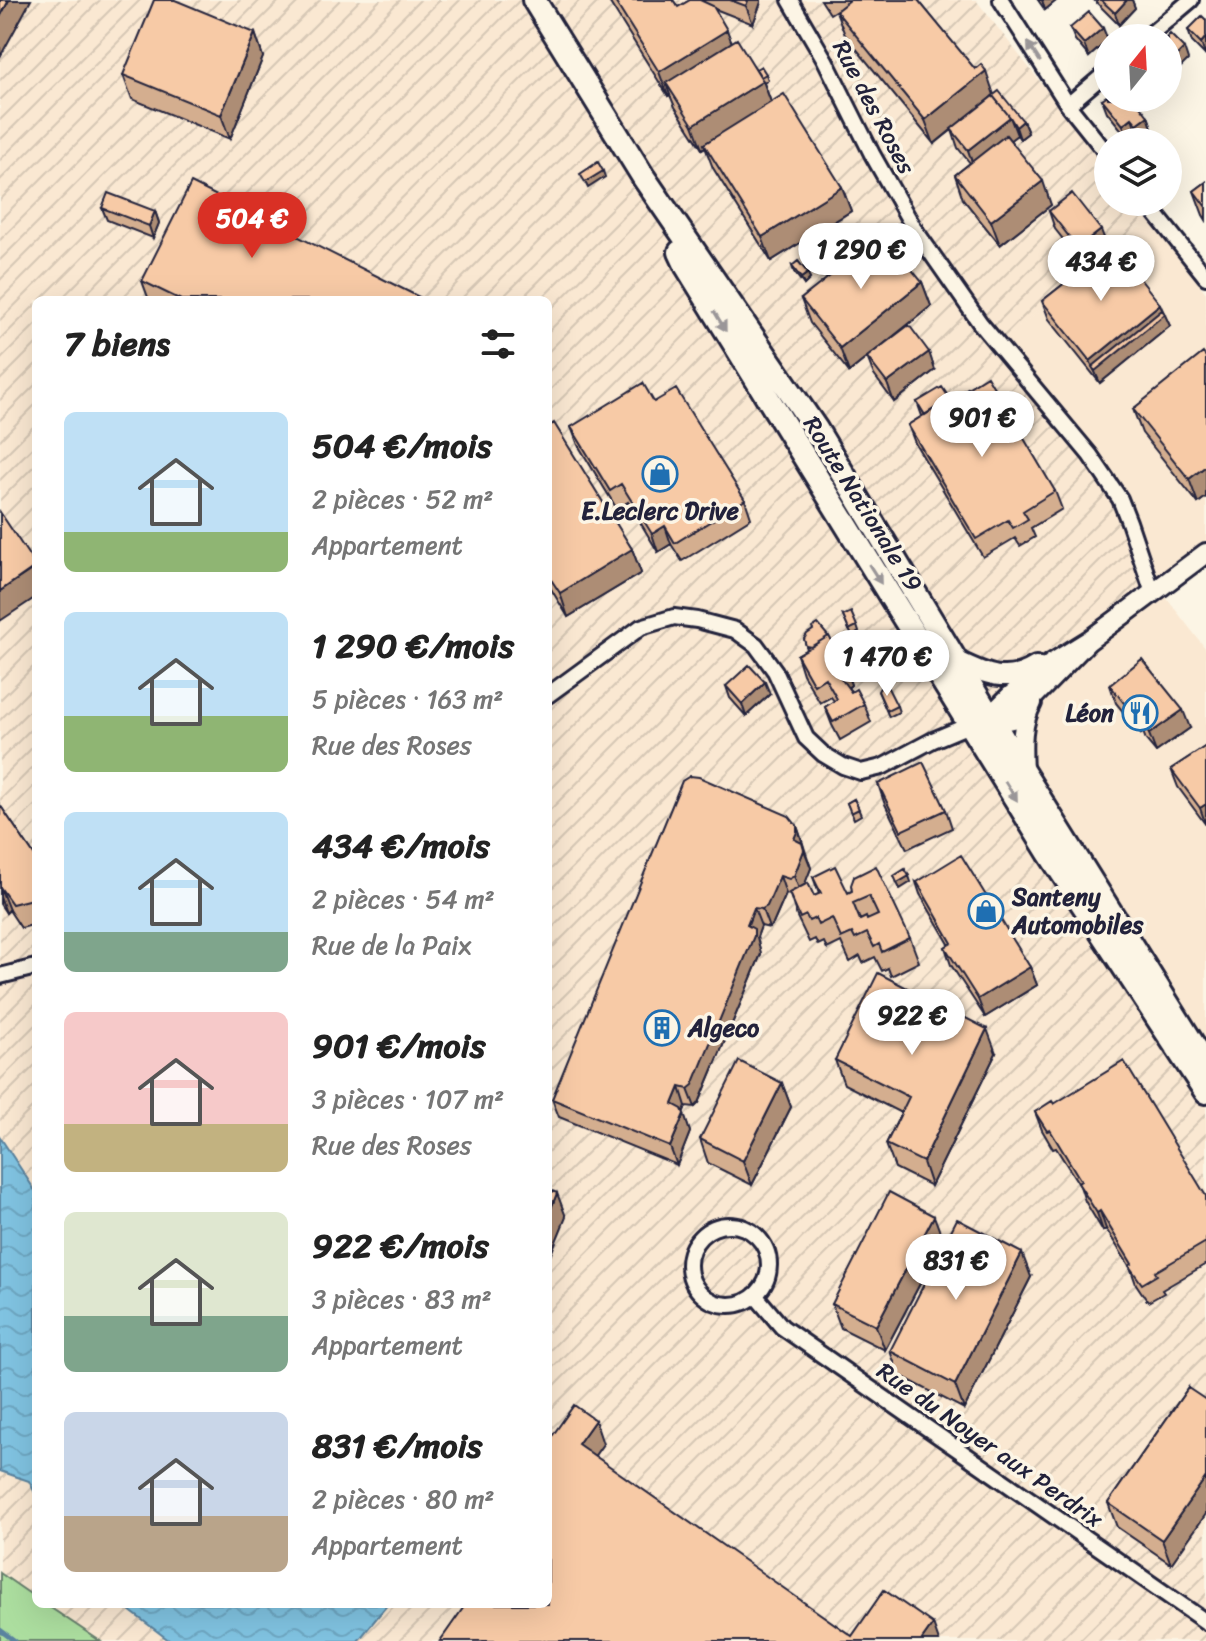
<!DOCTYPE html>
<html lang="fr">
<head>
<meta charset="utf-8">
<style>
  body { margin:0; font-family:Sriracha,sans-serif; background:#f6f6f6; color:#222; height:100vh; display:flex; flex-direction:column; font-size:30px; white-space:nowrap }
  * { box-sizing:border-box; margin:0 }
  p { font-size:26px; color:#767676 }
  .icon { flex:none; width:44px; height:44px; fill:none; stroke:currentColor; stroke-width:2; stroke-linecap:round; stroke-linejoin:round }
  .map { position:relative; flex:1; overflow:hidden }
  .panel { position:absolute; left:32px; top:296px; width:520px; height:1312px; display:flex; flex-direction:column; background:#fff; border-radius:12px; box-shadow:0 8px 32px #0002 }
  .panel>* { flex:none }
  .needle { width:52px; rotate:18deg }
  .tools { position:absolute; left:1094px; top:24px; display:grid; gap:16px }
  .tools a { display:grid; place-items:center; width:88px; height:88px; border-radius:50%; background:#fff; box-shadow:0 8px 32px #0002; font-size:40px }
  .price { position:absolute; translate:-50% -68px; padding:0 18px; border-radius:28px; background:#fff; color:#222; font-size:26px; line-height:52px; filter:drop-shadow(0 2px 4px #0008) }
  .price::after { content:''; position:absolute; left:50%; top:48px; width:24px; height:18px; margin-left:-12px; background:inherit; clip-path:polygon(0 0,100% 0,50% 100%) }
  .price.active { background:#d93025; color:#fff }
  ul { padding:0; list-style:none }
  li { display:flex; align-items:center; gap:24px; height:200px; padding:0 32px }
  li span { display:grid; place-items:center; flex:none; width:224px; height:160px; border-radius:12px; color:#555 }
  li>.icon { margin-inline-start:auto }
  span .icon { width:96px; height:96px; fill:#fffc; stroke-width:1 }
  li b { font-size:34px }
  h2 { display:flex; justify-content:space-between; align-items:center; height:96px; padding:0 32px; font-size:34px }
  .map>svg:first-child { display:block }
  .built { fill:#fae8d2 }
  .industrial { fill:url(#industrial-furrows) }
  .grass { fill:#acde9f; stroke:#67806d; stroke-width:2 }
  .water { fill:url(#water-waves); stroke:#5a839f; stroke-width:2 }
  .lines { fill:none; stroke-linecap:round; stroke-linejoin:round }
  .stream { stroke:#5a839f; stroke-width:5 }
  .minor-casing { stroke:#22223b; stroke-width:20 }
  .tertiary-casing { stroke:#22223b; stroke-width:24 }
  .primary-casing { stroke:#22223b; stroke-width:28 }
  .minor { stroke:#fcf5e5; stroke-width:14 }
  .tertiary { stroke:#fcf5e5; stroke-width:18 }
  .primary { stroke:#fcf5e5; stroke-width:22 }
  .wall { fill:#d4ae8f; stroke:#22223b; stroke-width:2 }
  .shaded-wall { fill:#ad8d74; stroke:#22223b; stroke-width:2 }
  .building { fill:#f7caa6; stroke:#22223b; stroke-width:2; fill-rule:evenodd }
  .oneway { fill:#9a9698 }
  .labels { text-anchor:middle; dominant-baseline:central; stroke-width:7; stroke-linejoin:round; paint-order:stroke }
  .street-label { font-size:24px; fill:#22223b; stroke:#fcf5e5 }
  .poi-label { font-size:24px; font-weight:bold; fill:#22223b; stroke:#fcf5e5; text-anchor:start }
</style>
</head>
<body>
<div class="map">
<svg width="1206" height="1641" viewBox="0 0 1206 1641">
  <defs>
    <pattern id="industrial-furrows" width="10" height="10" patternUnits="userSpaceOnUse" patternTransform="scale(2)"><rect width="10" height="10" fill="#fae8d2"/><path d="M-1 1l2-2M0 10L10 0M9 11l2-2" fill="none" stroke="#d6c7b5"/></pattern>
    <pattern id="water-waves" width="16" height="10" patternUnits="userSpaceOnUse" patternTransform="scale(2)"><rect width="16" height="10" fill="#80c3e1"/><path d="M0 5q4-4 8 0t8 0" fill="none" stroke="#6ea7c2"/></pattern>
  </defs>
  <rect width="100%" height="100%" fill="#fcf5e5"/>
  <filter id="ink" filterUnits="userSpaceOnUse"><feTurbulence type="fractalNoise" baseFrequency=".0125" numOctaves="2"/><feDisplacementMap in="SourceGraphic" scale="16" xChannelSelector="R" yChannelSelector="G"/><feConvolveMatrix kernelMatrix="1 2 1 2 8 2 1 2 1" color-interpolation-filters="sRGB"/></filter>
  <g filter="url(#ink)">
    <path class="built" d="M1148 219 1206 293V563L1164 595 1206 649V1065L988 695 1025 666 1072 443 991 350Z"/>
    <path class="industrial" d="M0 0H976L1108 168V202H1135L1148 219 992 350 1072 443 1119 510 1142 587 1025 666 989 695 1206 1065V1641H100L45 1604H548V300H36V1598L0 1573Z"/>
    <path class="grass" d="M0 1573 36 1598V1604H45L100 1641H0Z"/>
    <path class="water" d="M0 1137 36 1192V1495L29 1481 0 1471Z
      M121 1604H388L358 1641H170Z"/>
    <g class="lines">
      <path class="stream" d="M0 1630 15 1641"/>
      <defs>
        <path id="minor" d="M790 0 825 60 872 154 915 230 980 323 1090 455 1120 499 1129 522 1153 593
          M1001 0 1068 105 1108 155
          M1146 38 1191 0
          M1068 105 1108 71
          M1146 202 1206 277
          M548 695 641 627 674 617 697 620 735 630 756 645 775 671 806 738 823 754 843 766 861 772 882 767 933 740 976 722
          M0 976 36 967
          M689 1265a40 40 0 1 1 80 0a40 40 0 1 1-80 0Z
          M755 1295 782 1327 1206 1622"/>
        <path id="tertiary" d="M1088 641 1012 719 1003 721 990 716 1010 696 1051 664 1088 641 1206 553
          M956 660C985 674 1006 685 1036 666
          M1023 772C1022 747 1020 725 1032 703"/>
        <path id="primary" d="M534 0 644 178 816 429 1023 772 1206 1065
          M680 252 687 267 1049 853 1206 1092"/>
      </defs>
      <use href="#minor" class="minor-casing"/>
      <use href="#tertiary" class="tertiary-casing"/>
      <use href="#primary" class="primary-casing"/>
      <use href="#minor" class="minor"/>
      <use href="#tertiary" class="tertiary"/>
      <use href="#primary" class="primary"/>
    </g>
    <path class="wall" d="M608 0H673L678 7 690 0H761V2L753 24 715 9 732 42 756 69 766 74 768 80 764 83 771 102 842 187 851 211 771 261 713 168 705 147 702 149 675 107 670 95 668 96Z
      M821 0H918L994 95 1023 121 1028 133 1020 139 1017 135 1010 140 1051 205 1000 245 963 199 955 175 970 163 958 148 952 130 934 144 845 35 836 11 838 9 830 14Z
      M1038 0H1057L1045 10Z
      M1094 0H1132L1135 8 1119 25Z
      M1206 20V54L1205 55 1192 42 1188 30Z
      M1070 28 1108 40 1089 57 1075 40Z
      M255 33 263 57 230 139 132 99 123 75Z
      M1102 99 1134 104 1148 116 1152 128 1141 137 1137 131 1128 138 1107 112Z
      M1206 182V220L1203 215 1194 191Z
      M102 208 155 211 159 223 153 238 107 220Z
      M1049 211 1106 242 1162 310 1170 326 1100 383 1049 319 1042 301 1084 268 1081 262 1055 229Z
      M811 250H843L847 262 827 278 816 262Z
      M792 266 810 279 804 285 794 272Z
      M142 281 425 300H149Z
      M922 282 931 306 849 372 810 323 801 299Z
      M867 357 935 370 894 402 874 375Z
      M1206 357V497L1198 503 1142 433 1133 409Z
      M950 399 1055 491 1062 509 1031 528 1035 537 1020 546 1015 538 983 557 915 443 908 425 922 416 917 402Z
      M654 402 745 500 751 518 682 561 671 544 658 552 628 502 617 509 578 445 571 427Z
      M548 427 632 549 641 573 568 617 548 584Z
      M843 616 857 626 859 632 852 636Z
      M813 631 845 667 851 685 848 688 864 704 871 722 840 740 832 725 825 707 834 701 831 697 820 703 803 674 797 655 807 649 804 639Z
      M1110 685 1190 728 1156 752 1146 740 1143 732 1141 734 1116 703Z
      M726 686 770 694 746 716 730 698Z
      M878 691 897 706 899 712 889 717Z
      M1206 746V825L1178 787 1171 769Z
      M878 784 946 810 952 828 907 849 884 802Z
      M854 799 861 815 854 819 847 803Z
      M0 805 36 858V924L21 928 9 910 6 913 0 904Z
      M797 826 811 868 804 885 814 896 819 894 813 877 848 893 852 891 854 877 910 938 919 962 891 976 888 968 882 971 875 957 863 963 860 956 850 962 841 942 827 949 824 942 818 945 815 939 809 942 797 917 790 895 786 894 773 924 769 928 761 926 757 937 761 954 699 1103 695 1107 686 1106 683 1113 690 1132 677 1165 559 1117 552 1099Z
      M916 882 1030 967 1037 985 985 1017 951 965 945 947 949 944 920 894Z
      M996 1053 931 1186 895 1168 886 1144 901 1113 844 1084 835 1060Z
      M782 1083 791 1107 752 1185 708 1163 700 1139Z
      M1054 1104 1206 1196V1264L1162 1290 1164 1293 1148 1302 1136 1284 1130 1267 1106 1229 1103 1231 1085 1201 1080 1186 1056 1148 1053 1149 1042 1130 1035 1112Z
      M943 1240 885 1350 841 1328 832 1304Z
      M1031 1277 964 1409 899 1375 890 1351Z
      M1188 1388 1171 1564 1117 1527 1108 1503Z"/>
    <path class="shaded-wall" d="M9 0H31L0 57V17Z
      M748 0H761V2L753 24 746 6Z
      M1042 0H1057L1045 10Z
      M1127 0H1132L1135 8 1119 25 1115 13Z
      M1103 28 1108 40 1089 57 1084 44Z
      M727 30 736 54 666 83 670 95 668 96 659 72Z
      M255 33 263 57 230 139 221 115Z
      M1206 37V54L1205 55 1201 43Z
      M1184 48 1188 60 1172 76 1168 64Z
      M986 71 994 95 934 144 925 120Z
      M763 81 772 105 704 144 705 147 702 149 693 125Z
      M1148 116 1152 128 1141 137 1137 124Z
      M1010 117 1017 135 974 168 968 150Z
      M1132 118 1137 131 1128 138 1123 125Z
      M1023 121 1028 133 1020 139 1016 127Z
      M603 171 605 177 588 188 585 182Z
      M1043 181 1051 205 1000 245 991 221Z
      M842 187 851 211 771 261 762 237Z
      M155 211 159 223 153 238 149 226Z
      M1101 230 1108 248 1082 260 1078 248Z
      M843 250 847 262 827 278 822 266Z
      M808 273 810 279 804 285 801 278Z
      M922 282 931 306 849 372 840 348Z
      M1160 304 1170 326 1100 383 1090 361Z
      M929 352 935 370 894 402 887 383Z
      M1206 466V497L1198 503 1189 479Z
      M665 526 671 544 658 552 652 534Z
      M632 549 641 573 568 617 560 593Z
      M36 567V597L0 621V591Z
      M845 667 851 685 843 691 837 673Z
      M765 682 770 694 746 716 742 704Z
      M1141 710 1148 728 1139 721 1143 732 1141 734 1134 716Z
      M1183 710 1190 728 1156 752 1149 734Z
      M1206 804V825L1200 808Z
      M797 826 803 844 804 850 794 839Z
      M804 850 811 868 801 894 794 876Z
      M780 876 786 894 773 924 769 928 762 909Z
      M909 876 911 882 900 889 897 883Z
      M0 887 9 910 6 913 0 896Z
      M754 908 761 926 757 937 761 954 699 1103 695 1107 688 1089Z
      M1030 967 1037 985 985 1017 978 999Z
      M987 1029 996 1053 931 1186 923 1162Z
      M782 1083 791 1107 752 1185 743 1161Z
      M680 1087 686 1106 679 1123 673 1104Z
      M684 1114 690 1132 677 1165 670 1147Z
      M557 1193 566 1217 548 1261V1216Z
      M1100 1211 1106 1229 1103 1231 1097 1213Z
      M934 1216 943 1240 885 1350 876 1326Z
      M1022 1253 1031 1277 964 1409 955 1385Z
      M595 1420 603 1444 586 1468 578 1444Z
      M1206 1477V1514L1171 1564 1162 1540Z
      M933 1624 939 1641H921Z"/>
    <path class="building" d="M0 0H9L0 17Z
      M154 0H175L255 33 221 115 123 75Z
      M614 0H673L678 7 690 0H700L713 6 727 30 659 72Z
      M730 0H748L746 6Z
      M850 0H918L975 69 981 64 986 71 925 120 836 11Z
      M1101 0H1127L1115 13Z
      M1089 12 1103 28 1084 44 1070 28Z
      M1202 16 1206 20V37L1201 43 1188 30Z
      M1170 34 1184 48 1168 64V38H1166Z
      M737 39 763 81 693 125 666 83Z
      M761 66 766 74 761 77 756 69Z
      M999 91 1023 121 1016 127 1010 117 993 96 991 97Z
      M784 94 842 187 762 237 704 144Z
      M1108 95V98H1129L1134 104 1137 102 1148 116 1137 124 1132 118 1123 125 1102 99Z
      M993 96 1010 117 968 150 951 129Z
      M1006 135 1043 181 991 221 955 175Z
      M598 162 603 171 585 182 580 174Z
      M1206 182V207L1194 191Z
      M191 183 425 300H181L142 281Z
      M108 193 155 211 149 226 102 208Z
      M1072 193 1101 230 1078 248 1049 211Z
      M883 234 922 282 840 348 801 299Z
      M831 235 843 250 822 266 811 250Z
      M1106 242 1109 247 1105 251 1101 246 1082 260Z
      M1113 245 1160 304 1090 361 1042 301Z
      M1101 246 1105 251 1085 267 1081 261Z
      M798 261 808 273 801 278 792 266Z
      M1162 310 1165 314 1095 371 1092 367Z
      M909 325 929 352 887 383 867 357Z
      M1203 353 1206 357V466L1189 479 1133 409Z
      M987 376 1055 491 1023 511 1028 519 1013 528 1008 520 976 539 908 425Z
      M643 383 654 402 676 389 745 500 675 543 665 526 652 534 621 484 610 491 571 427Z
      M942 387 950 399 925 415 917 402Z
      M554 423 632 549 560 593 548 575V427Z
      M0 512 36 566 0 591Z
      M851 612 857 626 849 630 843 616Z
      M818 624 828 636 827 637 811 647 806 646 804 639 807 634 813 630 812 628Z
      M829 636 845 667 837 673 851 692 856 689 864 704 833 722 825 707 837 699 825 678 814 685 797 655Z
      M1142 659 1183 710 1149 734 1139 721 1146 716 1141 710 1134 716 1110 685Z
      M749 665 765 682 742 704 726 686Z
      M881 686H887L897 706 887 711 878 691Z
      M1206 746V804L1200 808 1171 769Z
      M923 762 946 810 901 831 878 784Z
      M690 776 699 777 789 816 797 826V832L794 839 802 843 804 850 794 876 789 879 780 876 767 906 762 909 754 908 747 925 754 929V936L693 1085 688 1089 680 1087 673 1104 682 1109 684 1114 670 1147 552 1099 682 781Z
      M854 799 859 809 851 813 847 803Z
      M0 805 36 858V898L12 904 0 887Z
      M961 855 1030 967 978 999 945 947 952 943 917 882Z
      M835 866 848 893 852 891 851 885 854 877 876 866 910 938 882 952 879 944 874 947 867 933 855 939 852 933 841 938 832 918 818 925 815 918 809 921 806 915 800 918 789 893 808 883 814 896 821 893 813 877ZM869 896 878 915 867 920 866 917 860 920 853 903Z
      M905 869 909 876 897 883 894 876Z
      M878 973 987 1029 923 1162 886 1144 909 1097 835 1060Z
      M739 1061 782 1083 743 1161 700 1139Z
      M1124 1061 1206 1196V1242L1155 1272 1157 1275 1142 1284 1129 1266 1132 1264 1100 1211 1097 1213 1078 1183 1081 1181 1050 1130 1047 1131 1035 1112 1052 1101 1054 1104Z
      M548 1189 557 1193 548 1216Z
      M889 1192 934 1216 876 1326 832 1304Z
      M957 1219 1022 1253 955 1385 890 1351Z
      M1188 1388 1206 1400V1477L1162 1540 1108 1503Z
      M574 1405 595 1420 578 1444 852 1636 884 1590 933 1624 921 1641H440L466 1604H548V1442Z"/>
    <defs><path id="oneway-solid" d="M-6-.8H1V-3.2L6.5 0L1 3.2V.8H-6Z" transform="scale(2)"/></defs>
    <g class="oneway">
      <use href="#oneway-solid" transform="translate(1034 52) rotate(-123)"/>
      <use href="#oneway-solid" transform="translate(720 321) rotate(59)"/>
      <use href="#oneway-solid" transform="translate(875 574) rotate(58)"/>
      <use href="#oneway-solid" transform="translate(1011 791) rotate(58)"/>
    </g>
  </g>
  <defs>
    <symbol id="shop-ring" viewBox="-11 -11 22 22"><circle r="9.5" fill="#fcf5e5" stroke="#1f6fb2" stroke-width="1.5"/><path d="M-5-2.5h2.3a2.7 3.5 0 0 1 5.4 0H5L5.5 6h-11ZM-1.5-2.5h3a1.5 2.3 0 0 0-3 0Z" fill="#1f6fb2"/></symbol>
    <symbol id="restaurant-ring" viewBox="-11 -11 22 22"><circle r="9.5" fill="#fcf5e5" stroke="#1f6fb2" stroke-width="1.5"/><path d="M-5-6h1v4h1v-4h1v4h1v-4h1v5L-1.5 .5V6h-2V.5L-5-1ZM5-6V6H3V1.5H1.5Q1.5-4 5-6Z" fill="#1f6fb2"/></symbol>
    <symbol id="building-ring" viewBox="-11 -11 22 22"><circle r="9.5" fill="#fcf5e5" stroke="#1f6fb2" stroke-width="1.5"/><path d="M-4-6H4V6H1V3H-1V6H-4ZM-2.5-4.3h1.7v1.8h-1.7ZM.8-4.3h1.7v1.8H.8ZM-2.5-1h1.7V.8h-1.7ZM.8-1h1.7V.8H.8Z" fill="#1f6fb2"/></symbol>
  </defs>
  <g fill-rule="evenodd">
    <use href="#shop-ring" x="640" y="454" width="40" height="40"/>
    <use href="#restaurant-ring" x="1120" y="693" width="40" height="40"/>
    <use href="#shop-ring" x="966" y="891" width="40" height="40"/>
    <use href="#building-ring" x="642" y="1008" width="40" height="40"/>
  </g>
  <g class="labels">
    <g class="street-label">
      <text transform="translate(874 107) rotate(62)">Rue des Roses</text>
      <text transform="translate(863 504) rotate(58)">Route Nationale 19</text>
      <text transform="translate(990 1445) rotate(35)">Rue du Noyer aux Perdrix</text>
    </g>
    <g class="poi-label">
      <text x="660" y="511" text-anchor="middle">E.Leclerc Drive</text>
      <text x="1114" y="713" text-anchor="end">Léon</text>
      <text x="1012" y="897">Santeny<tspan x="1012" dy="28">Automobiles</tspan></text>
      <text x="688" y="1028">Algeco</text>
    </g>
  </g>
</svg>
<div class="tools">
<a><svg class="needle" viewBox="-14 -14 28 28"><path d="M0-13l5 13h-10z" fill="#e53935"/><path d="M0 13l5-13h-10z" fill="#767676"/></svg></a>
<a><svg class="icon" aria-label="layers" viewBox="0 0 24 24"><path d="M12 4l9 5-9 5-9-5zM3 14l9 5 9-5"/></svg></a>
</div>
<b class="price active" style="left:252px;top:260px">504 €</b>
<b class="price" style="left:861px;top:291px">1 290 €</b>
<b class="price" style="left:1101px;top:303px">434 €</b>
<b class="price" style="left:982px;top:459px">901 €</b>
<b class="price" style="left:887px;top:698px">1 470 €</b>
<b class="price" style="left:912px;top:1057px">922 €</b>
<b class="price" style="left:956px;top:1302px">831 €</b>
<section class="panel">
<h2>7 biens<svg class="icon" aria-label="filters" viewBox="0 0 24 24"><path d="M4 7h16M4 17h16"/><circle cx="9" cy="7" r="2"/><circle cx="15" cy="17" r="2"/></svg></h2>
<ul>
<li><span style="background:linear-gradient(#bfe0f5 75%,#8fb573 0)"><svg class="icon" aria-label="home" viewBox="0 0 24 24"><path d="M3 11l9-7 9 7M6 9v11h12V9"/></svg></span><div><b>504 €/mois</b><p>2 pièces · 52 m²</p><p>Appartement</p></div></li>
<li><span style="background:linear-gradient(#bfe0f5 65%,#8fb573 0)"><svg class="icon" aria-label="home" viewBox="0 0 24 24"><path d="M3 11l9-7 9 7M6 9v11h12V9"/></svg></span><div><b>1 290 €/mois</b><p>5 pièces · 163 m²</p><p>Rue des Roses</p></div></li>
<li><span style="background:linear-gradient(#bfe0f5 75%,#7fa58c 0)"><svg class="icon" aria-label="home" viewBox="0 0 24 24"><path d="M3 11l9-7 9 7M6 9v11h12V9"/></svg></span><div><b>434 €/mois</b><p>2 pièces · 54 m²</p><p>Rue de la Paix</p></div></li>
<li><span style="background:linear-gradient(#f6c9c9 70%,#c2b280 0)"><svg class="icon" aria-label="home" viewBox="0 0 24 24"><path d="M3 11l9-7 9 7M6 9v11h12V9"/></svg></span><div><b>901 €/mois</b><p>3 pièces · 107 m²</p><p>Rue des Roses</p></div></li>
<li><span style="background:linear-gradient(#dfe7d0 65%,#7fa58c 0)"><svg class="icon" aria-label="home" viewBox="0 0 24 24"><path d="M3 11l9-7 9 7M6 9v11h12V9"/></svg></span><div><b>922 €/mois</b><p>3 pièces · 83 m²</p><p>Appartement</p></div></li>
<li><span style="background:linear-gradient(#c9d6e8 65%,#b9a48a 0)"><svg class="icon" aria-label="home" viewBox="0 0 24 24"><path d="M3 11l9-7 9 7M6 9v11h12V9"/></svg></span><div><b>831 €/mois</b><p>2 pièces · 80 m²</p><p>Appartement</p></div></li>
</ul>
</section>
</div>
</body>
</html>
